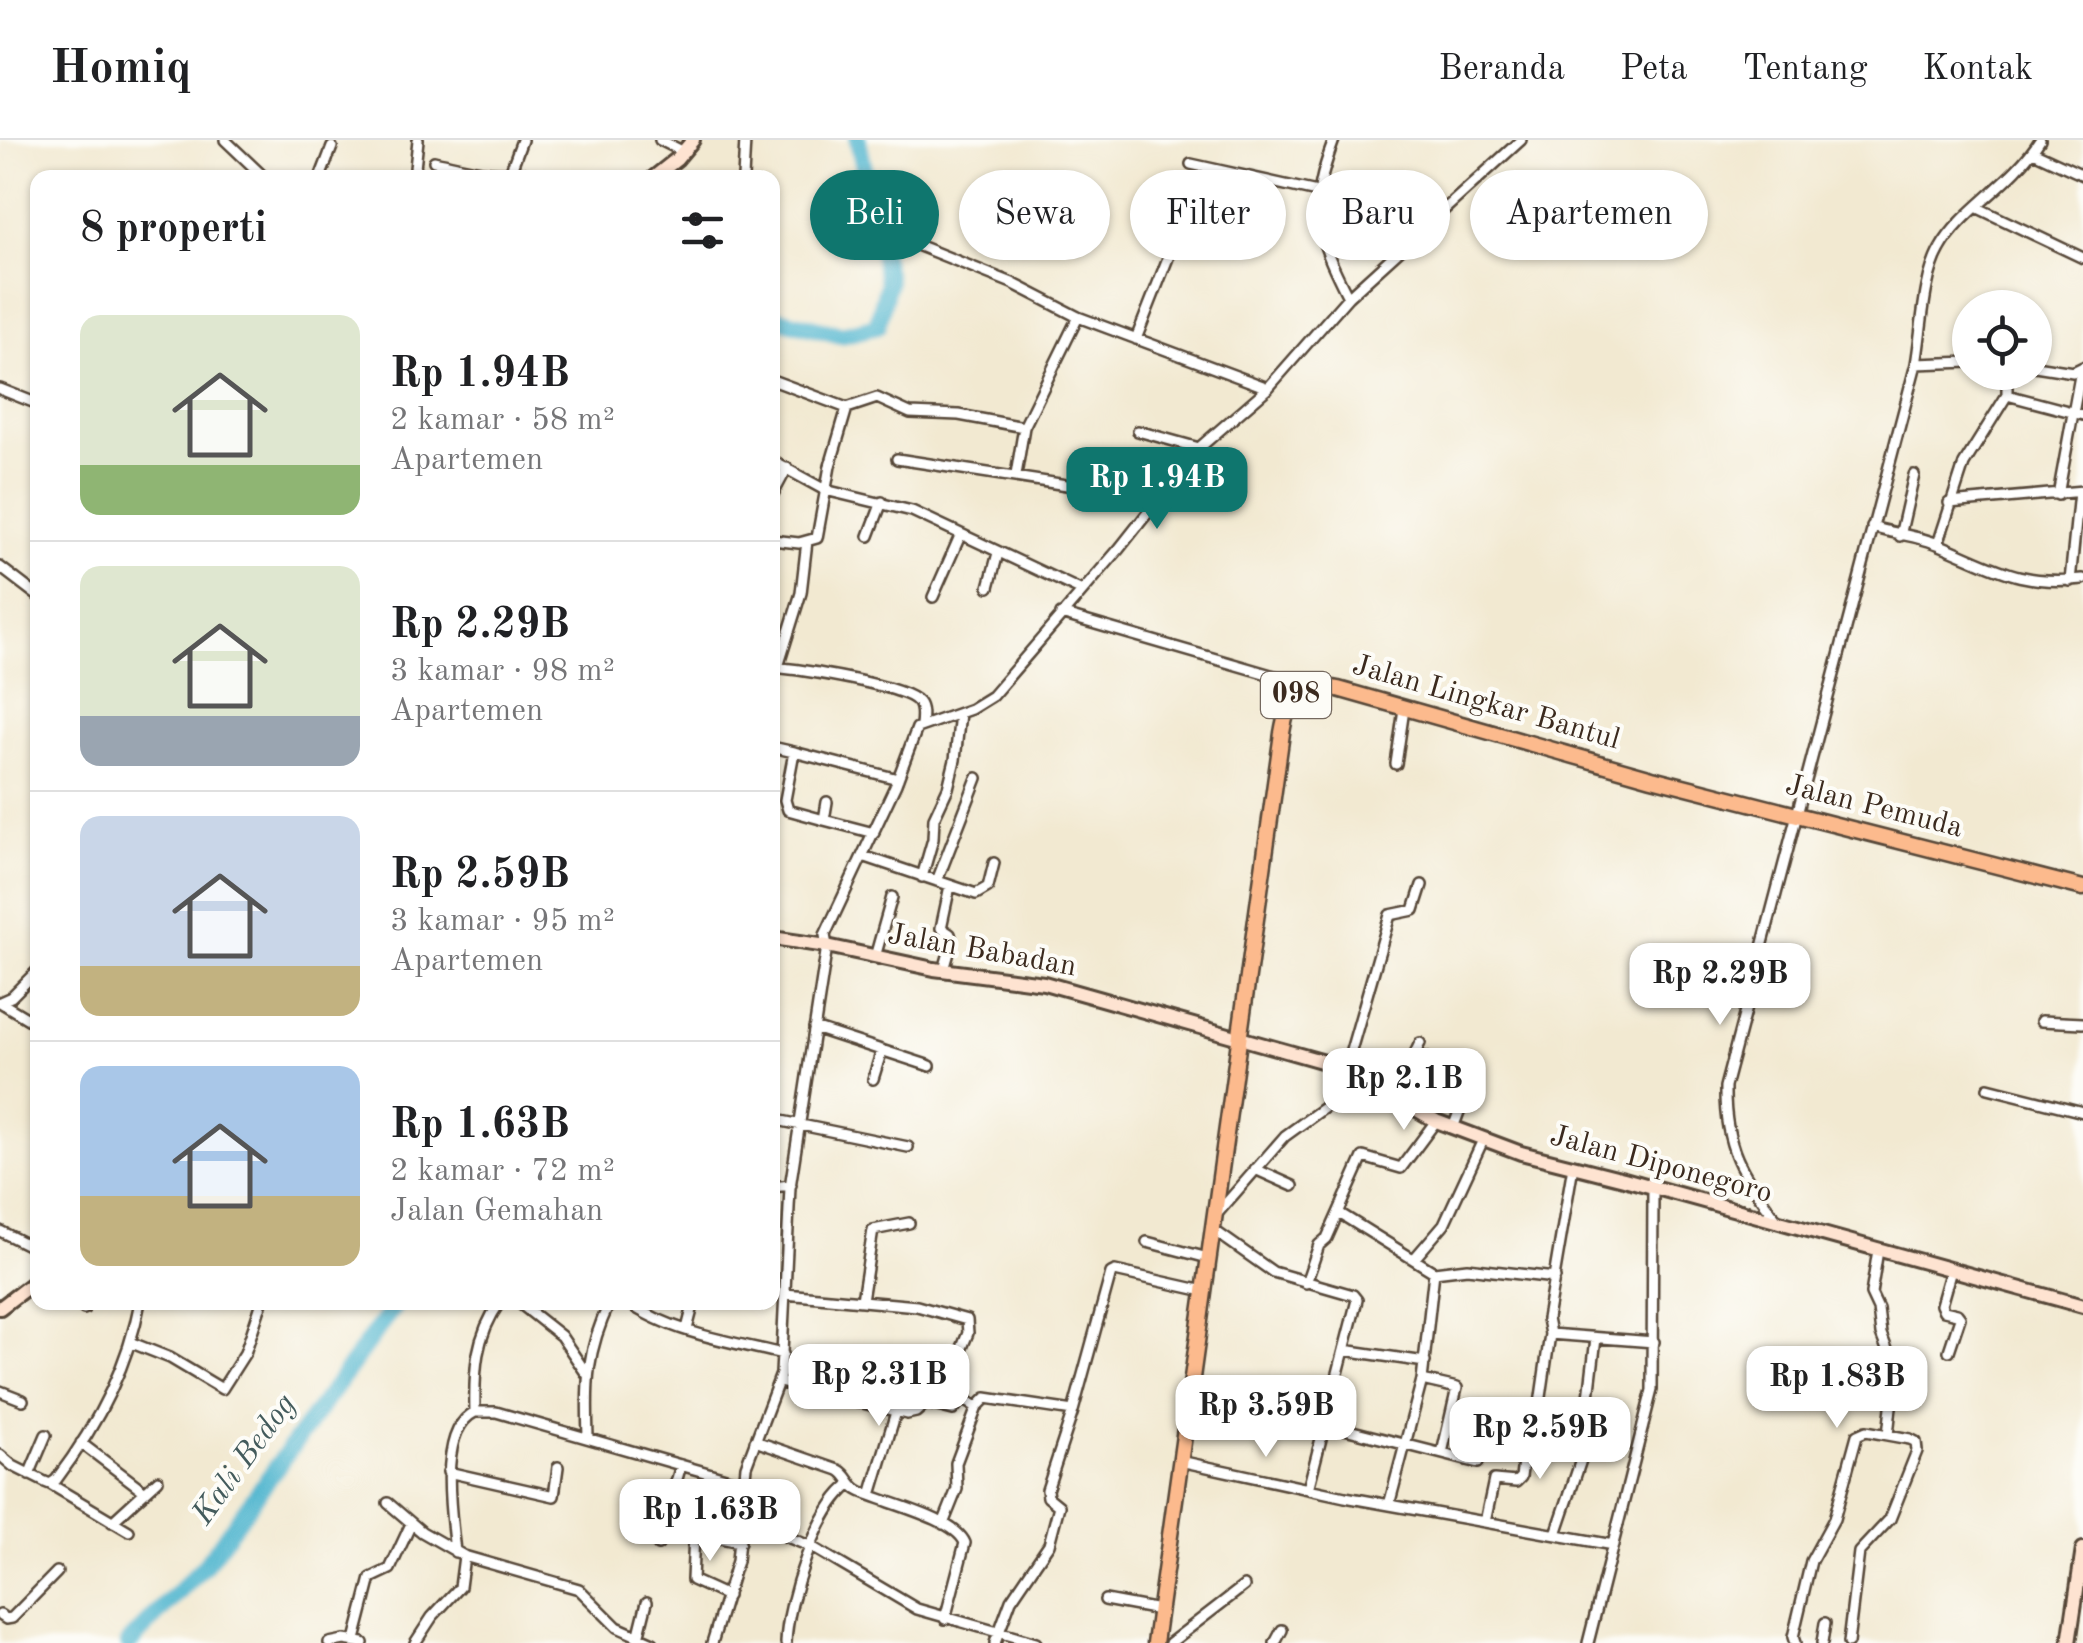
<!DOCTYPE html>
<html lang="id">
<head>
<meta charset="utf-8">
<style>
  body { margin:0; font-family:"Old Standard TT",serif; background:#f6f6f6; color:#202124; height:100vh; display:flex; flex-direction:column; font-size:38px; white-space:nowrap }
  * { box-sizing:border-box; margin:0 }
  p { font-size:32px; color:#757577 }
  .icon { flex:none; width:55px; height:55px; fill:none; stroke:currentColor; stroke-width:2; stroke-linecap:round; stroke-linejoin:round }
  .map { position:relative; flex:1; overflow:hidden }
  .sheet { position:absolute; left:30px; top:30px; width:750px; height:1140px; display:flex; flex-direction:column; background:#fff; border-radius:20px; box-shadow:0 2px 8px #0004 }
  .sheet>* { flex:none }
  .banner { position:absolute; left:810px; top:30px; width:950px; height:90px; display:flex; gap:20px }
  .buttons { position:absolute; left:1952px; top:150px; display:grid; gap:20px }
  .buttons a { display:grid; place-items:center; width:100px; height:100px; border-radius:50%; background:#fff; box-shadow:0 2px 8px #0004; font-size:50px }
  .price { position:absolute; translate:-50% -85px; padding:0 22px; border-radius:20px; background:#fff; color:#222; font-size:32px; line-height:65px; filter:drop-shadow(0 2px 5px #0008) }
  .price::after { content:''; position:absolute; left:50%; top:60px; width:30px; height:22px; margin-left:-15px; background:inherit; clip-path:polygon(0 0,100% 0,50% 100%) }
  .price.active { background:#0f766e; color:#fff }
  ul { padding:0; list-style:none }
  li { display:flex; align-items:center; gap:30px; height:250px; padding:0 50px }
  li+li { border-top:2px solid #e0e0e0 }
  li span { display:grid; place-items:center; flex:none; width:280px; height:200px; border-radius:20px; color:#555 }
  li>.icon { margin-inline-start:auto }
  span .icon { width:120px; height:120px; fill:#fffc; stroke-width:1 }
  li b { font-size:42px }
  h2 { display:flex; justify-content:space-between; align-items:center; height:120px; padding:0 50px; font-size:42px }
  .tag { padding:0 35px; border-radius:45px; background:#fff; box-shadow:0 2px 8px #0004; font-size:35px; line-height:90px }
  .tag.active { background:#0f766e; color:#fff }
  header { display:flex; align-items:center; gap:60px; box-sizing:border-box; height:140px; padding:0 50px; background:#fff; border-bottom:2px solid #e0e0e0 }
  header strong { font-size:48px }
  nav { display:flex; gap:55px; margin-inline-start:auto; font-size:35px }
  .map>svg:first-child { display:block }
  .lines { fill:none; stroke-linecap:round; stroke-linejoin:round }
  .river { stroke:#51b6cf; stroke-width:18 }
  .street-casing { stroke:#564739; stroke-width:14 }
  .secondary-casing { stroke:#564739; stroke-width:18 }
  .primary-casing { stroke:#564739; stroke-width:19 }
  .street { stroke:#fff; stroke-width:9 }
  .secondary { stroke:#fee3d1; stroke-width:12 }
  .primary { stroke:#fcba8d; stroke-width:14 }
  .labels { text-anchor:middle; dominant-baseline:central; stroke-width:8; stroke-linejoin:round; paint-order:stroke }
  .shield { fill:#fdfcf7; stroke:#75695f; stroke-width:2.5 }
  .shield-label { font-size:28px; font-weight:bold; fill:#3b2a1e }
  .street-label { font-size:30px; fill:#3b2a1e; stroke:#fdfcf7 }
  .water-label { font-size:32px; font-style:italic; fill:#435b5c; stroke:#fdfcf7 }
</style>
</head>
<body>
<header>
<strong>Homiq</strong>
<nav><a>Beranda</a><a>Peta</a><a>Tentang</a><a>Kontak</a></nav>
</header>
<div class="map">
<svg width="2083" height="1503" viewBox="0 0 2083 1503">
  <rect width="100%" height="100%" fill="#fdfcf7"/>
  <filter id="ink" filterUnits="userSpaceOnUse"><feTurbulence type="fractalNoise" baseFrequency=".01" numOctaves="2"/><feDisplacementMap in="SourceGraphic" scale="20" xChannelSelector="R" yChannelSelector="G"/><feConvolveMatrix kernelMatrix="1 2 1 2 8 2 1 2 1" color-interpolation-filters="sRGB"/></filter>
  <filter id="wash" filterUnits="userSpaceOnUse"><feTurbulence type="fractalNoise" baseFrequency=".0048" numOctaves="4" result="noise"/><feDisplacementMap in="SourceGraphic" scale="40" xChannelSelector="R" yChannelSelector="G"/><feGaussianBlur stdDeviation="2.25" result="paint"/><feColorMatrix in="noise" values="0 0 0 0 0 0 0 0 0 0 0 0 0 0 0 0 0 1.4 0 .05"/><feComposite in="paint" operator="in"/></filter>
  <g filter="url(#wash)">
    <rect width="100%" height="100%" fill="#f2e9d1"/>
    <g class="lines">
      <path class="river" d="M772 177 841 195 877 186 888 143 858 0
        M129 1503 205 1425 397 1162"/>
    </g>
  </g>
  <g filter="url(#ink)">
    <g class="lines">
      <defs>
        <path id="street" d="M225 0 265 38
          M660 0 684 12
          M1334 0C1308 69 1315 92 1348 157
          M2033 12 2083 35
          M434 21C453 25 471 30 490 32 512 34 514 28 537 38
          M1191 24 1317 52
          M511 30 522 0
          M320 38 332 7
          M414 38 418 0
          M743 38 745 0
          M1978 68 2083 118
          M917 105 1012 143 1078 177 1268 248
          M1136 199 1183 80 1203 76 1218 32
          M1916 224 1970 222
          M2035 226 2073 232 2083 227
          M772 240 847 268 877 258 910 273 959 275 1024 287 1016 335
          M0 249 38 264
          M2007 255 2083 275
          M1024 287 1078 177
          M1138 291 1199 308
          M897 319 1158 359
          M772 321 825 350 912 371 1080 450
          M2058 355 2081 230
          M772 356 787 328
          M1949 363 2083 351
          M1872 387C1894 394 1920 396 1940 405 1996 428 2019 446 2083 439
          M869 396 882 362
          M1900 396 1914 335
          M772 400 799 403 817 398 830 326 847 268
          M1938 404 1964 324 2007 255V232
          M0 427 38 456
          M2070 441 2079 352
          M989 447 998 413
          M933 457 960 396
          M1061 474 1309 546
          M772 527C797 529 905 545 918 562 923 568 922 577 921 585
          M778 527 801 453 807 401
          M772 607 794 612 785 660 788 670 824 680
          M794 612 898 639
          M1396 624 1404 569
          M827 662 824 680 874 693
          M863 716 976 754 988 747 994 723
          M922 737 933 699 934 678 948 648 955 620 960 573
          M937 741 977 638
          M875 817 892 757
          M944 830 952 802 950 794 941 788 950 746
          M0 862 11 857 38 830
          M0 862 38 885
          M2041 881 2083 883
          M814 888 930 926
          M1415 913 1472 937 1453 988
          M1346 928 1390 775 1414 770 1422 745
          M873 939 882 910
          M1988 948 2083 972
          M1395 955 1420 903
          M772 979 908 1007
          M1255 1029 1293 1046
          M772 1047 791 1045
          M1339 1073 1434 1132 1467 1128 1555 1138
          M1215 1076 1285 996 1328 965 1353 931
          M1777 1080C1741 1034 1724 1006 1725 947L1916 224C1922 191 1923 138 1940 109 1961 70 2013 44 2040 0
          M1212 1089 1273 1132 1353 1155 1357 1160 1308 1349
          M0 1091 38 1110
          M1147 1102 1208 1118
          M1878 1110 1871 1154 1878 1169 1881 1194 1895 1230 1888 1295
          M1414 1119 1444 1084 1483 1000
          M1306 1143 1319 1105 1327 1098 1363 1017 1401 1028 1436 981
          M785 1154 917 1166 967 1180 968 1193 952 1232 962 1259 977 1267 956 1323 957 1349 943 1384
          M862 1160 873 1090 909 1083
          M518 1162 561 1196 586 1233
          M627 1162C671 1193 732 1202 783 1214
          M84 1169 85 1162
          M687 1189 694 1162
          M1550 1194 1654 1202
          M132 1203 170 1218 222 1249 245 1213 262 1162
          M1344 1210 1425 1222
          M1949 1211 1960 1178 1957 1174 1944 1171 1941 1165 1951 1130
          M1422 1240 1457 1248 1442 1313
          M779 1242 907 1274 916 1272 926 1263 953 1270 962 1259
          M0 1251 23 1260
          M977 1267 986 1258 1073 1271
          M475 1272C474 1231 475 1197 500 1162
          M1325 1284 1478 1323
          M1536 1292 1550 1194 1547 1179 1573 1026
          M588 1297C586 1243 586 1212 610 1162
          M755 1301 839 1330C849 1335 849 1346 860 1351 885 1363 955 1378 965 1403L945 1479
          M81 1303 144 1351
          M0 1315 13 1326 45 1342 50 1344 56 1340C96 1287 128 1227 140 1162
          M1180 1321 1345 1357 1613 1405
          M448 1332 554 1356 558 1327
          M29 1335 46 1295
          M50 1344 129 1391
          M871 1355 896 1272
          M388 1363 422 1392 464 1416 579 1449 617 1487 653 1503
          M1389 1365 1422 1240 1434 1132
          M740 1378 812 1407 917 1469 1036 1503
          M112 1382 158 1340
          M1485 1382 1494 1340 1516 1342 1521 1337 1527 1293 1584 1303
          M664 1387 740 1402
          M694 1393 692 1440 727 1456
          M1556 1394 1582 1317 1596 1198
          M658 1405 681 1325
          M455 1412C452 1377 436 1291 475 1272H496L743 1343
          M1105 1460 1159 1470
          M0 1475 6 1479 12 1478 57 1432
          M638 1498 647 1462
          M355 1500 371 1438 390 1429 411 1384
          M329 1503 344 1500 363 1503
          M415 1503 432 1477 460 1447 464 1416
          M712 1503 737 1421 746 1326 781 1234 790 1047 827 806 825 795 896 644 917 588 971 569 992 556 1119 409 1199 308 1268 248 1348 157 1521 0
          M786 1503C787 1462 817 1368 851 1344
          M995 1503 1011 1460 1049 1404 1059 1366 1048 1357 1047 1350 1073 1271 1111 1133 1115 1131 1204 1151
          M1170 1503 1244 1446
          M1275 1503 1282 1490
          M1588 1503 1652 1250 1653 1048
          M1795 1503 1793 1497 1811 1421 1834 1379 1857 1295 1866 1291 1910 1299 1916 1302 1917 1311 1890 1379 1859 1412 1848 1503
          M1822 1503 1825 1483"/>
        <path id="secondary" d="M653 38 677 19 693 0
          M772 798 827 806 934 829 1044 843 1346 928 1436 981 1521 1013 1624 1039 2083 1166
          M0 1168 38 1139
          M2069 1503 2083 1409"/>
        <path id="primary" d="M1155 1503 1282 593C1288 557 1298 540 1338 549L1652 638 2083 748"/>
      </defs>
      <use href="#street" class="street-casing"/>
      <use href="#secondary" class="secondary-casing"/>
      <use href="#primary" class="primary-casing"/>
      <use href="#street" class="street"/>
      <use href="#secondary" class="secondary"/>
      <use href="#primary" class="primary"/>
    </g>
  </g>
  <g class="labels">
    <rect class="shield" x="1261" y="532" width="70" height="46" rx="8"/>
    <g class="shield-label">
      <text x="1296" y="555">098</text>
    </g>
    <g class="street-label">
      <text transform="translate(1486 563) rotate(16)">Jalan Lingkar Bantul</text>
      <text transform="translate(1874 667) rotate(14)">Jalan Pemuda</text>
      <text transform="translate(982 811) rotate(10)">Jalan Babadan</text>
      <text transform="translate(1661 1025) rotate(15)">Jalan Diponegoro</text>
    </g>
    <g class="water-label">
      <text transform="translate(245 1320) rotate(-54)">Kali Bedog</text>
    </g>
  </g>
</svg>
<div class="buttons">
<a><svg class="icon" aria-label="locate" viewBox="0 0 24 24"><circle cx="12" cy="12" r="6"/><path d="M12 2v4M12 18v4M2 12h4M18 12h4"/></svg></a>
</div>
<b class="price active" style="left:1157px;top:392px">Rp 1.94B</b>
<b class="price" style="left:1720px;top:888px">Rp 2.29B</b>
<b class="price" style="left:1404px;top:993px">Rp 2.1B</b>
<b class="price" style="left:879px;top:1289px">Rp 2.31B</b>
<b class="price" style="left:1837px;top:1291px">Rp 1.83B</b>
<b class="price" style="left:1266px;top:1320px">Rp 3.59B</b>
<b class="price" style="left:1540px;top:1342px">Rp 2.59B</b>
<b class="price" style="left:710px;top:1424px">Rp 1.63B</b>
<div class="banner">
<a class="tag active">Beli</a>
<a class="tag">Sewa</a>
<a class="tag">Filter</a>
<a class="tag">Baru</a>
<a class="tag">Apartemen</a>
</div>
<section class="sheet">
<h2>8 properti<svg class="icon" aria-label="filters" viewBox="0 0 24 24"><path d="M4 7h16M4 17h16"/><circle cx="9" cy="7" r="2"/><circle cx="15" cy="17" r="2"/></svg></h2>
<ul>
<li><span style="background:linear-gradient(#dfe7d0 75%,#8fb573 0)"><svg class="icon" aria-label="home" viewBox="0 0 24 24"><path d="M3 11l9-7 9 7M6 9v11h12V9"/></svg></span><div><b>Rp 1.94B</b><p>2 kamar · 58 m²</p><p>Apartemen</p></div></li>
<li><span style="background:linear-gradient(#dfe7d0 75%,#9aa5b1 0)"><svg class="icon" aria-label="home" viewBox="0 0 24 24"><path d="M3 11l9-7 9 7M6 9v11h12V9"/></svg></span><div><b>Rp 2.29B</b><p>3 kamar · 98 m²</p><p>Apartemen</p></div></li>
<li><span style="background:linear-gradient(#c9d6e8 75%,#c2b280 0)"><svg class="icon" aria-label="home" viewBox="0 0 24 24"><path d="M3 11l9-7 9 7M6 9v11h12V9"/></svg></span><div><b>Rp 2.59B</b><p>3 kamar · 95 m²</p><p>Apartemen</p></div></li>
<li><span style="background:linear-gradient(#a9c7e8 65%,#c2b280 0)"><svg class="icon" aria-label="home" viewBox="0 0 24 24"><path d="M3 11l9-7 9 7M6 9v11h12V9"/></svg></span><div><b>Rp 1.63B</b><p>2 kamar · 72 m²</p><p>Jalan Gemahan</p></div></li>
</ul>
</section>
</div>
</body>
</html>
